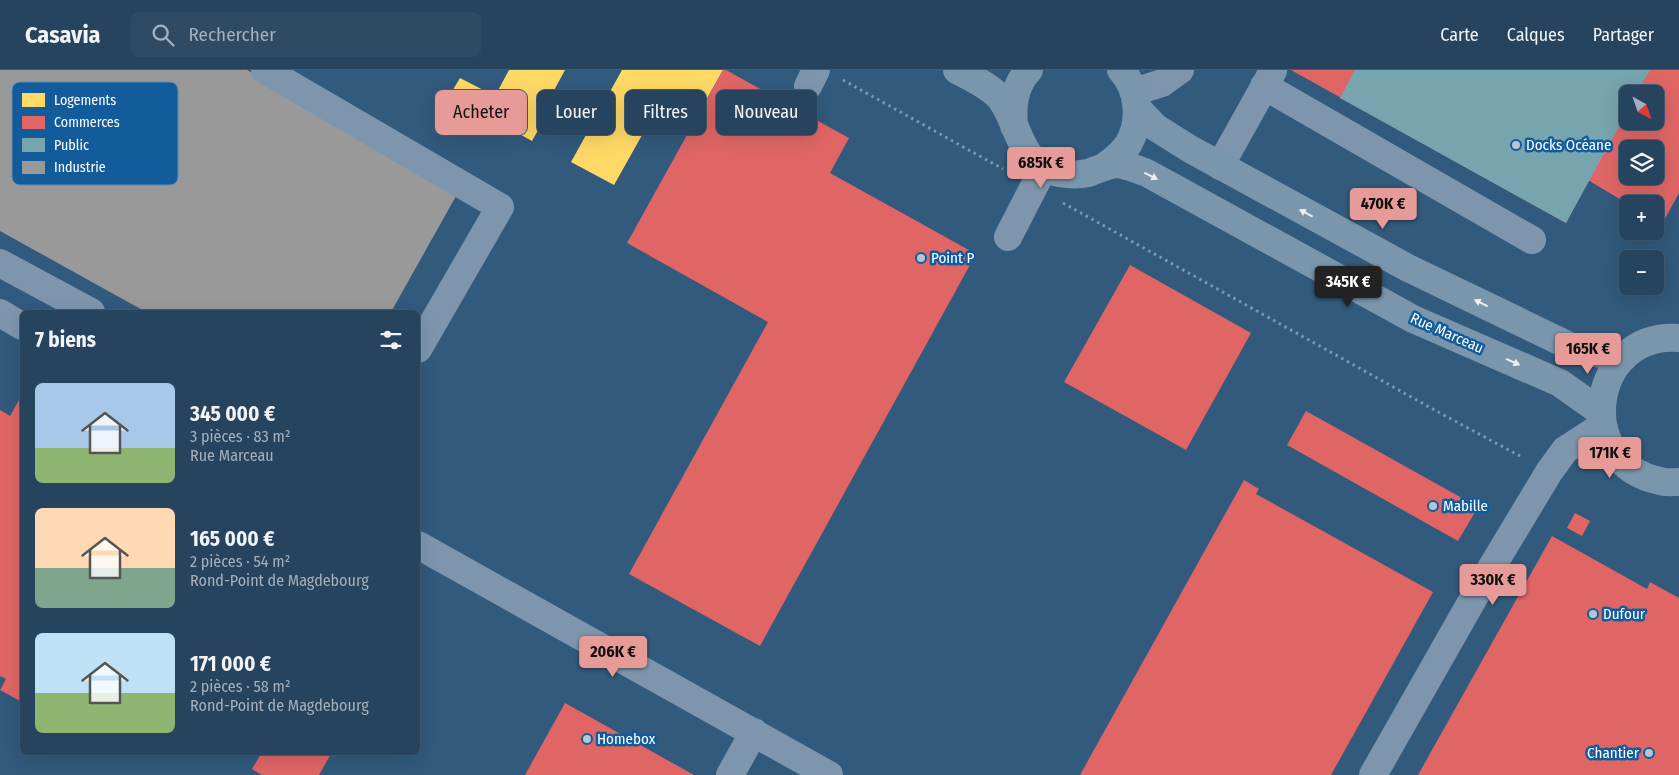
<!DOCTYPE html>
<html lang="fr">
<head>
<meta charset="utf-8">
<style>
  body { margin:0; font-family:"Fira Sans Condensed",sans-serif; background:#2e4b63; color:#f1f3f6; height:100vh; display:flex; flex-direction:column; font-size:19px; white-space:nowrap }
  * { box-sizing:border-box; margin:0 }
  p { font-size:16px; color:#a4b0bc }
  .icon { flex:none; width:28px; height:28px; fill:none; stroke:currentColor; stroke-width:2; stroke-linecap:round; stroke-linejoin:round }
  .map { position:relative; flex:1; overflow:hidden }
  .sheet { position:absolute; left:20px; top:240px; width:400px; height:445px; display:flex; flex-direction:column; background:#26445d; border-radius:8px; box-shadow:0 5px 20px #0002,0 0 0 1px #425c72 }
  .sheet>* { flex:none }
  .guide { position:absolute; left:435px; top:20px; width:475px; height:45px; display:flex; gap:10px }
  .needle { width:32px; rotate:140deg }
  .tools { position:absolute; left:1619px; top:15px; display:grid; gap:10px }
  .tools a { display:grid; place-items:center; width:45px; height:45px; border-radius:8px; background:#26445d; box-shadow:0 5px 20px #0002,0 0 0 1px #425c72; font-size:25px }
  .price { position:absolute; translate:-50% -42px; padding:0 11px; border-radius:5px; background:#e69b98; color:#111; font-size:16px; line-height:32px; filter:drop-shadow(0 1px 2px #0008) }
  .price::after { content:''; position:absolute; left:50%; top:30px; width:15px; height:11px; margin-left:-8px; background:inherit; clip-path:polygon(0 0,100% 0,50% 100%) }
  .price.selected { background:#222; color:#fff }
  ul { padding:0; list-style:none }
  li { display:flex; align-items:center; gap:15px; height:125px; padding:0 15px }
  li span { display:grid; place-items:center; flex:none; width:140px; height:100px; border-radius:8px; color:#555 }
  li>.icon { margin-inline-start:auto }
  span .icon { width:60px; height:60px; fill:#fffc; stroke-width:1 }
  li b { font-size:21px }
  h2 { display:flex; justify-content:space-between; align-items:center; height:60px; padding:0 15px; font-size:21px }
  .chip { padding:0 18px; border-radius:8px; background:#26445d; box-shadow:0 5px 20px #0002,0 0 0 1px #425c72; font-size:18px; line-height:45px }
  .chip.selected { background:#e69b98; color:#111 }
  header { display:flex; align-items:center; gap:30px; box-sizing:border-box; height:70px; padding:0 25px; background:#26445d; border-bottom:1px solid #425c72 }
  header strong { font-size:24px }
  nav { display:flex; gap:28px; margin-inline-start:auto; font-size:18px }
  .search { width:350px; height:45px; background:#2e4b63; display:flex; align-items:center; gap:12px; box-sizing:border-box; padding:0 18px; border-radius:8px; color:#a4b0bc; font-size:19px }
  .map>svg:first-child { display:block }
  .homes { fill:#ffd966 }
  .shops { fill:#e06666; fill-rule:evenodd }
  .public { fill:#76a5af }
  .industry { fill:#999 }
  .lines { fill:none; stroke-linecap:round; stroke-linejoin:round }
  .path { stroke:#7d96ae; stroke-width:3; stroke-dasharray:2.5 4; stroke-linecap:butt }
  .minor { stroke:#7d96ae; stroke-width:28 }
  .major { stroke:#7a96ac; stroke-width:28 }
  .oneway { fill:#ebeff3 }
  .poi-dot { fill:#b7c5d1; stroke:#135c9b; stroke-width:2 }
  .labels { text-anchor:middle; dominant-baseline:central; stroke-width:5; stroke-linejoin:round; paint-order:stroke }
  .poi-label { font-size:15px; fill:#fff; stroke:#135c9b; text-anchor:start }
  .street-label { font-size:15px; fill:#fff; stroke:#135c9b }
  .key { fill:#135c9b; stroke:#5a8db9; stroke-width:1 }
  .key-label { font-size:14px; fill:#fff }
</style>
</head>
<body>
<header>
<strong>Casavia</strong>
<div class="search"><svg class="icon" aria-label="search" viewBox="0 0 24 24"><circle cx="10" cy="10" r="6"/><path d="M15 15l6 6"/></svg>Rechercher</div>
<nav><a>Carte</a><a>Calques</a><a>Partager</a></nav>
</header>
<div class="map">
<svg width="1679" height="705" viewBox="0 0 1679 705">
  <rect width="100%" height="100%" fill="#325a7c"/>
  <path class="homes" d="M509 0H565L538 50 542 53 532 71 485 45 486 42 451 23 460 8 495 26Z
    M622 0H723L695 50 666 35 670 30 664 26 614 115 571 92Z"/>
  <path class="shops" d="M723 0H726L849 68 830 103 976 184 760 576 629 504 768 252 627 173Z
    M1291 0H1679V123L1662 154 1655 149V134H1628L1588 110 1566 153ZM1628 24H1655V51H1628ZM1628 79H1655V106H1628Z
    M1130 195 1251 263 1186 380 1064 312Z
    M19 330 22 332V632L0 620 6 609 0 606V340L10 346Z
    M1306 341 1478 437 1458 471 1287 375Z
    M1244 410 1259 419 1256 424 1433 522 1379 619 1331 705H1080Z
    M1575 443 1590 451 1582 466 1567 458Z
    M1552 466 1647 519 1650 512 1679 528V705H1418Z
    M565 633 694 705H525Z
    M262 682H332L319 705H262L252 699Z"/>
  <path class="public" d="M1355 0H1650L1636 24H1628V40L1566 153 1340 28Z"/>
  <path class="industry" d="M0 0H247L460 119 391 242H146L0 161Z"/>
  <g class="lines">
    <path class="path" d="M843 10 1003 99
      M1063 133 1440 343 1520 386"/>
    <path class="minor" d="M265 0 500 137 418 279
      M808 16 816 0
      M1264 16 1532 170
      M1134 22 1162 13 1180 0
      M1220 96 1273 1
      M1008 167 1044 97
      M0 193 91 242
      M0 243 22 256
      M418 475 829 705
      M730 705 754 662
      M1373 705 1481 515 1549 402 1565 380 1602 356"/>
    <path class="major" d="M957 0C971 8 988 15 999 27 1017 48 1017 82 1043 97 1055 104 1075 106 1088 103 1098 100 1108 94 1118 94 1127 95 1139 100 1147 103L1413 249 1560 313 1601 342
      M1137 38 1155 57 1190 79 1408 198 1578 280 1623 288
      M1014 56C1012 35 1014 15 1029 0
      M1104 97C1114 90 1123 83 1129 73 1142 49 1138 19 1121 0
      M1679 268C1590 261 1571 393 1660 411 1666 413 1673 412 1679 412"/>
  </g>
  <defs><path id="oneway-solid" d="M-6-.8H1V-3.2L6.5 0L1 3.2V.8H-6Z" transform="scale(1.25)"/></defs>
  <g class="oneway">
    <use href="#oneway-solid" transform="translate(1151 106) rotate(27)"/>
    <use href="#oneway-solid" transform="translate(1306 143) rotate(-152)"/>
    <use href="#oneway-solid" transform="translate(1481 233) rotate(-154)"/>
    <use href="#oneway-solid" transform="translate(1513 292) rotate(24)"/>
  </g>
  <g class="poi-dot">
    <circle cx="1516" cy="75" r="5"/>
    <circle cx="921" cy="188" r="5"/>
    <circle cx="1433" cy="436" r="5"/>
    <circle cx="1593" cy="544" r="5"/>
    <circle cx="587" cy="669" r="5"/>
    <circle cx="1649" cy="683" r="5"/>
  </g>
  <g class="labels">
    <g class="poi-label">
      <text x="1526" y="75">Docks Océane</text>
      <text x="931" y="188">Point P</text>
      <text x="1443" y="436">Mabille</text>
      <text x="1603" y="544">Dufour</text>
      <text x="597" y="669">Homebox</text>
      <text x="1639" y="683" text-anchor="end">Chantier</text>
    </g>
    <g class="street-label">
      <text transform="translate(1447 263) rotate(24)">Rue Marceau</text>
    </g>
  </g>
  <rect x="12" y="12" width="166" height="103" rx="8" class="key"/>
  <rect x="22" y="23" width="23" height="14" fill="#ffd966"/>
  <rect x="22" y="46" width="23" height="13" fill="#e06666"/>
  <rect x="22" y="68" width="23" height="14" fill="#76a5af"/>
  <rect x="22" y="91" width="23" height="13" fill="#999"/>
  <g class="key-label">
    <text x="54" y="35">Logements</text>
    <text x="54" y="57">Commerces</text>
    <text x="54" y="80">Public</text>
    <text x="54" y="102">Industrie</text>
  </g>
</svg>
<div class="tools">
<a><svg class="needle" viewBox="-14 -14 28 28"><path d="M0-13l5 13h-10z" fill="#e53935"/><path d="M0 13l5-13h-10z" fill="#a4b0bc"/></svg></a>
<a><svg class="icon" aria-label="layers" viewBox="0 0 24 24"><path d="M12 4l9 5-9 5-9-5zM3 14l9 5 9-5"/></svg></a>
<a>+</a>
<a>−</a>
</div>
<b class="price" style="left:1041px;top:119px">685K €</b>
<b class="price" style="left:1383px;top:160px">470K €</b>
<b class="price selected" style="left:1348px;top:238px">345K €</b>
<b class="price" style="left:1588px;top:305px">165K €</b>
<b class="price" style="left:1610px;top:409px">171K €</b>
<b class="price" style="left:1493px;top:536px">330K €</b>
<b class="price" style="left:613px;top:608px">206K €</b>
<div class="guide">
<a class="chip selected">Acheter</a>
<a class="chip">Louer</a>
<a class="chip">Filtres</a>
<a class="chip">Nouveau</a>
</div>
<section class="sheet">
<h2>7 biens<svg class="icon" aria-label="filters" viewBox="0 0 24 24"><path d="M4 7h16M4 17h16"/><circle cx="9" cy="7" r="2"/><circle cx="15" cy="17" r="2"/></svg></h2>
<ul>
<li><span style="background:linear-gradient(#a9c7e8 65%,#8fb573 0)"><svg class="icon" aria-label="home" viewBox="0 0 24 24"><path d="M3 11l9-7 9 7M6 9v11h12V9"/></svg></span><div><b>345 000 €</b><p>3 pièces · 83 m²</p><p>Rue Marceau</p></div></li>
<li><span style="background:linear-gradient(#ffd9b3 60%,#7fa58c 0)"><svg class="icon" aria-label="home" viewBox="0 0 24 24"><path d="M3 11l9-7 9 7M6 9v11h12V9"/></svg></span><div><b>165 000 €</b><p>2 pièces · 54 m²</p><p>Rond-Point de Magdebourg</p></div></li>
<li><span style="background:linear-gradient(#bfe0f5 60%,#8fb573 0)"><svg class="icon" aria-label="home" viewBox="0 0 24 24"><path d="M3 11l9-7 9 7M6 9v11h12V9"/></svg></span><div><b>171 000 €</b><p>2 pièces · 58 m²</p><p>Rond-Point de Magdebourg</p></div></li>
</ul>
</section>
</div>
</body>
</html>
